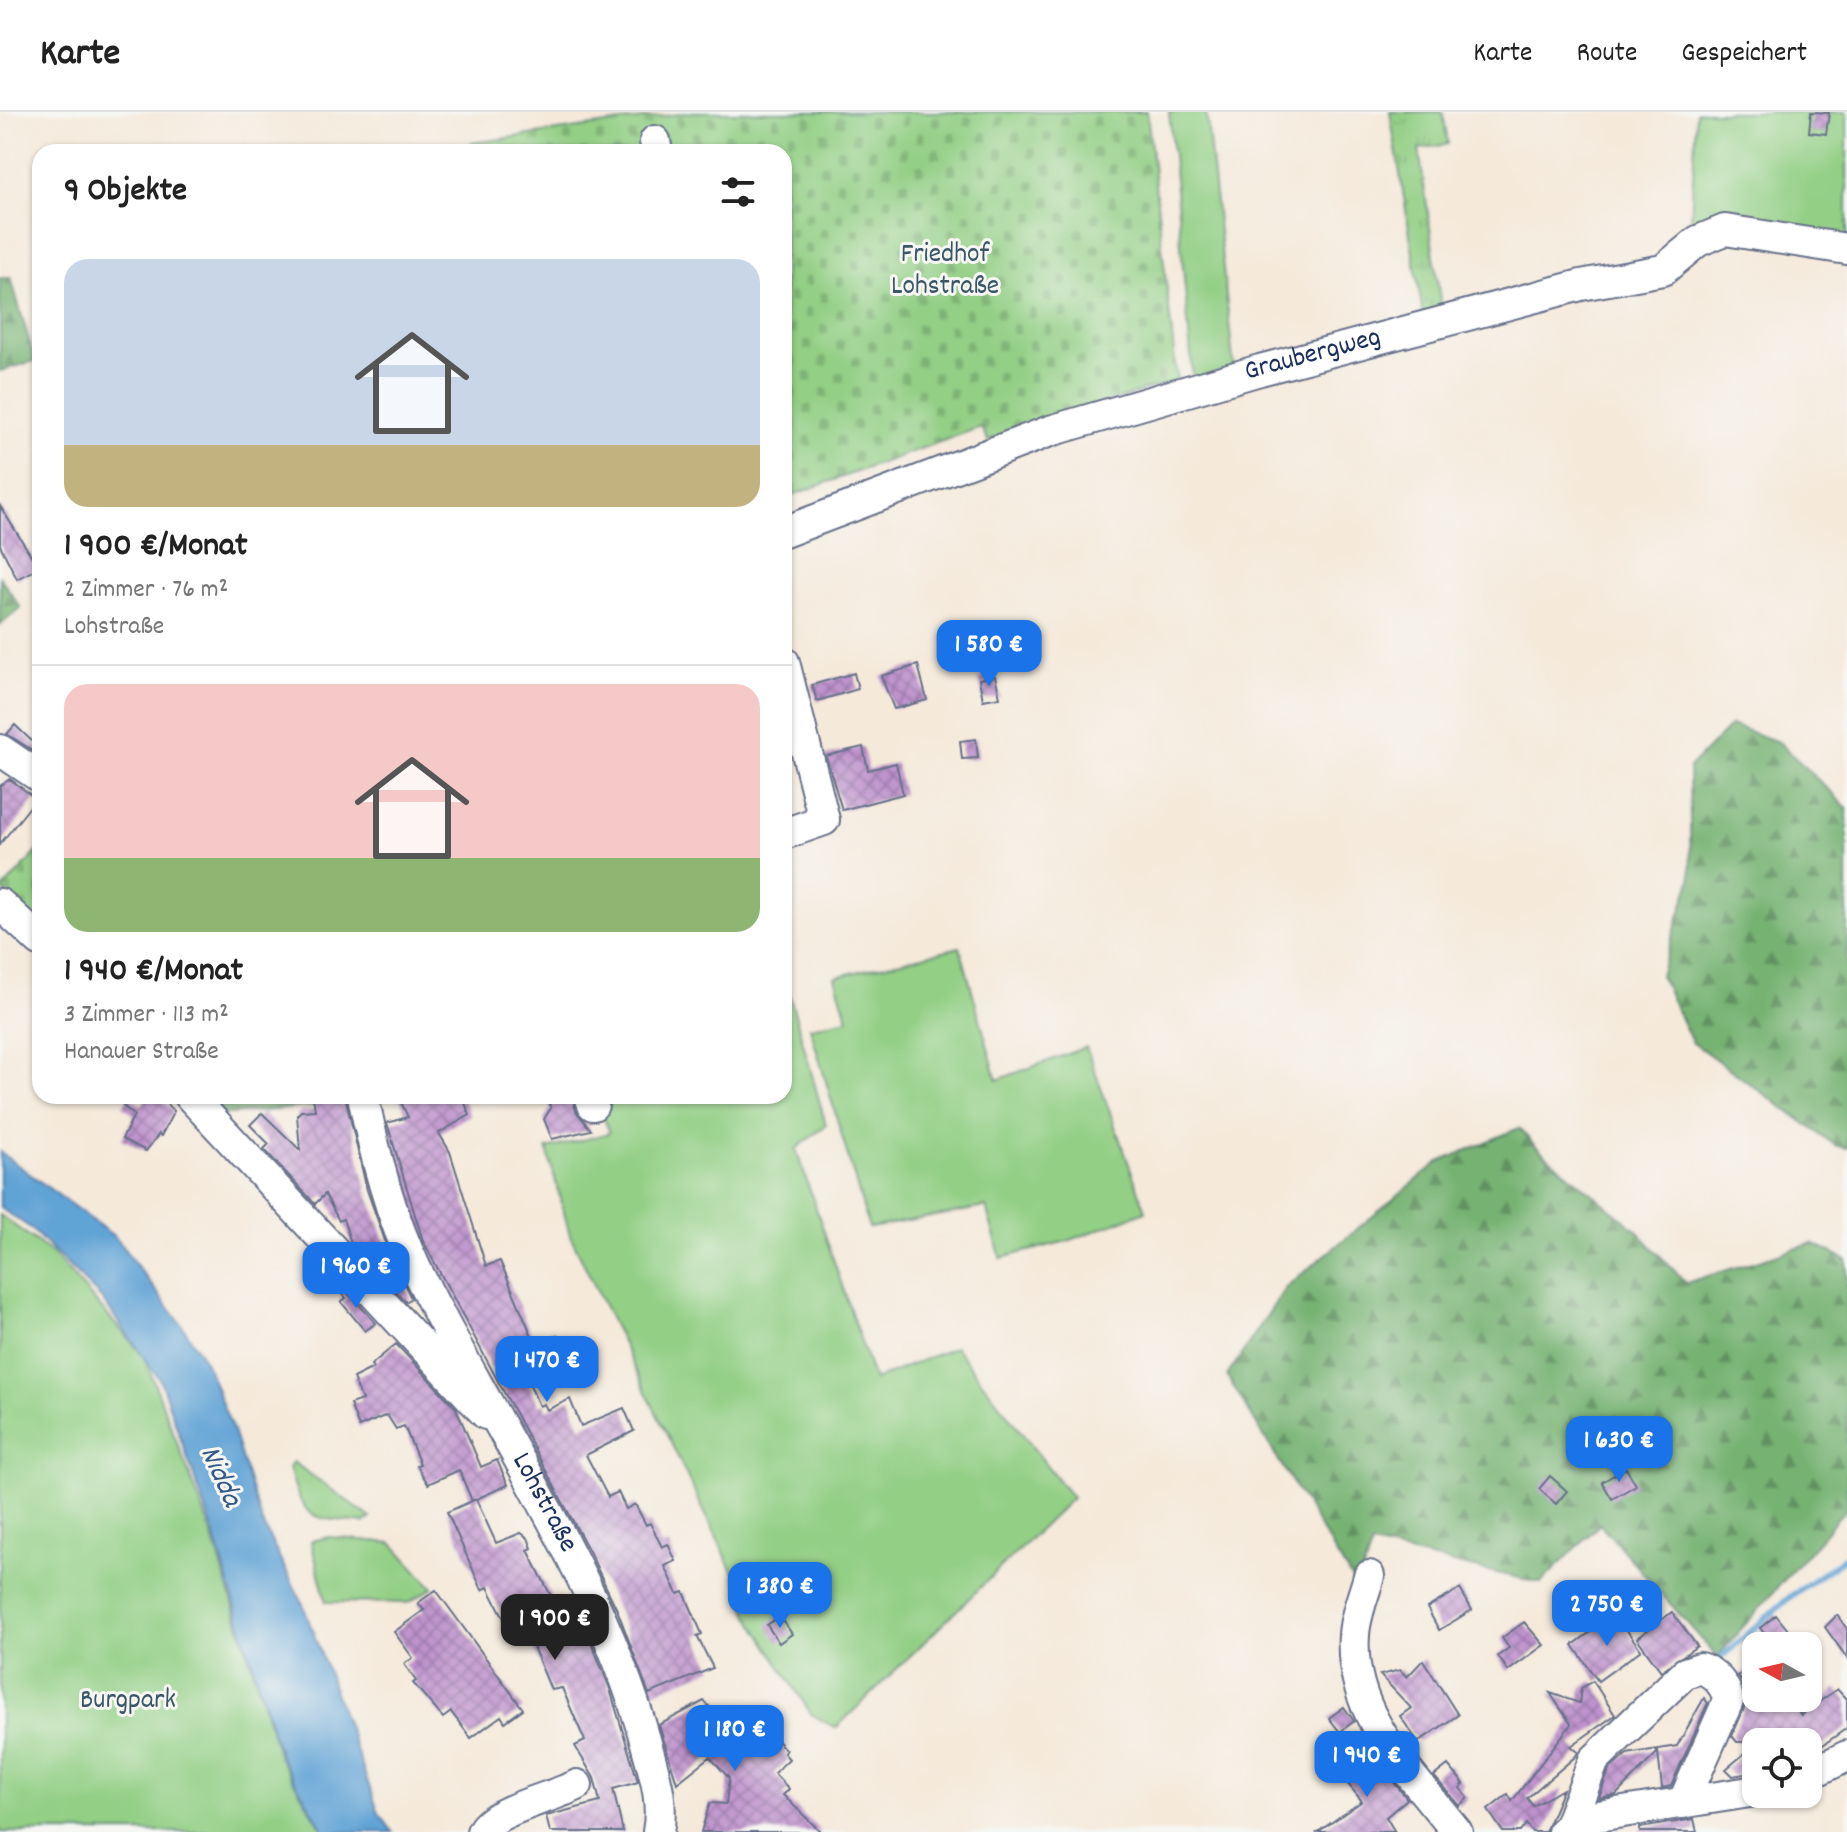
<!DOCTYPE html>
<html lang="de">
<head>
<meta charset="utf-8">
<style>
  body { margin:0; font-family:Dekko,sans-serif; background:#f6f6f6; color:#222; height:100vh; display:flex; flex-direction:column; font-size:30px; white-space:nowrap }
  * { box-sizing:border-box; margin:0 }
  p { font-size:26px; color:#767676 }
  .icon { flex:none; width:44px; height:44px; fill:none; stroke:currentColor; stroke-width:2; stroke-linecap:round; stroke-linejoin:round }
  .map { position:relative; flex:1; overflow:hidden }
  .sheet { position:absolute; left:32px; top:32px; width:760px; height:960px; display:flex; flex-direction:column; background:#fff; border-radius:24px; box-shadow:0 2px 6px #0004 }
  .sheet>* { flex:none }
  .needle { width:52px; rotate:278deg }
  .fabs { position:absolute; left:1742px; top:1520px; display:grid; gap:16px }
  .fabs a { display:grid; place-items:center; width:80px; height:80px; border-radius:16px; background:#fff; box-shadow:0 2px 6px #0004; font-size:40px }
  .price { position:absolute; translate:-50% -68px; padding:0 18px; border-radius:16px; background:#1a73e8; color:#fff; font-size:26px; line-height:52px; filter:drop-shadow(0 2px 4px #0008) }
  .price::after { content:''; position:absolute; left:50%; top:48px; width:24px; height:18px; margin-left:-12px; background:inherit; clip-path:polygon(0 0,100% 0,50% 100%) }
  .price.current { background:#222; color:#fff }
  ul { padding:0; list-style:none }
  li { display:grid; align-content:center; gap:16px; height:424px; padding:0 32px }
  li+li { border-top:2px solid #e0e0e0 }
  li span { display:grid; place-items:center; height:248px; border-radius:24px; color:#555 }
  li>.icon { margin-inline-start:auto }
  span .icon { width:144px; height:144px; fill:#fffc; stroke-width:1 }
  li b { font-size:34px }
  h2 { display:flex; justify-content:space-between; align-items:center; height:96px; padding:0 32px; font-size:34px }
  header { display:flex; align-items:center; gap:48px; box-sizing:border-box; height:112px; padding:0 40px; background:#fff; border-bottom:2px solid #e0e0e0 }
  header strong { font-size:38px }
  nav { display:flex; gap:44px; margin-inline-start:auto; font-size:28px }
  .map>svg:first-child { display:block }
  .grass { fill:url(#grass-tufts); stroke:#577f72; stroke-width:2 }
  .forest { fill:url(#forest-firs); stroke:#487068; stroke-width:2 }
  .cemetery { fill:url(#cemetery-stones); stroke:#577f72; stroke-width:2 }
  .green { fill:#93cf85; stroke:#577f72; stroke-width:2 }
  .water { fill:#61a3d5; stroke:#3e699a; stroke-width:2 }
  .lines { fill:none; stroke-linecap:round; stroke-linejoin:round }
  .stream { stroke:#61a3d5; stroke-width:6 }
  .building { fill:url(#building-cross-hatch) }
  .minor-casing { stroke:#677089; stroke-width:34 }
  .minor { stroke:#fff; stroke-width:30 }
  .labels { text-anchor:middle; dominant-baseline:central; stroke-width:6; stroke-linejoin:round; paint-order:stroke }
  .park-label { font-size:28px; fill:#395768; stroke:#f6f6f2 }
  .street-label { font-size:28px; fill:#1b2f5e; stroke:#f6f6f2 }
  .water-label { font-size:30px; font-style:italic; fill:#345888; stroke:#f6f6f2 }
</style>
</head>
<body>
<header>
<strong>Karte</strong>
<nav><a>Karte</a><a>Route</a><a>Gespeichert</a></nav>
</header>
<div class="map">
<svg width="1847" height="1720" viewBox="0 0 1847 1720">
  <defs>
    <pattern id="grass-tufts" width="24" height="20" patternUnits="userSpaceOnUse" patternTransform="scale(2)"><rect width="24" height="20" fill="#93cf85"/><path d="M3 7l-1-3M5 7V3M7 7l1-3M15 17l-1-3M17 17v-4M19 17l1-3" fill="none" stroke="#7eb275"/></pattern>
    <pattern id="forest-firs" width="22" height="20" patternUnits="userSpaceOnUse" patternTransform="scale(2)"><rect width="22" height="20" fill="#76b272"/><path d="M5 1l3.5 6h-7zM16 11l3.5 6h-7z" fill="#609161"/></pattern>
    <pattern id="cemetery-stones" width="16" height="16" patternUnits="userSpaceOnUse" patternTransform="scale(2)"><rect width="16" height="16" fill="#93cf85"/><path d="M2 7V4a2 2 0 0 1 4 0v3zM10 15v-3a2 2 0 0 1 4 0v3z" fill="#7eb275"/></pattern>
    <pattern id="building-cross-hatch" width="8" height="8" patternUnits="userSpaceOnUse" patternTransform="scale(2)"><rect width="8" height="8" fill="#bf93cd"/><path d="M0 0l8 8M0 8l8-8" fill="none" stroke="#9a78aa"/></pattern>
  </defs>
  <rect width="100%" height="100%" fill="#f6f6f2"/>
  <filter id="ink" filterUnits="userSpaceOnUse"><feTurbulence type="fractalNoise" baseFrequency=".0125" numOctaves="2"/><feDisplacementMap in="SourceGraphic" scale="16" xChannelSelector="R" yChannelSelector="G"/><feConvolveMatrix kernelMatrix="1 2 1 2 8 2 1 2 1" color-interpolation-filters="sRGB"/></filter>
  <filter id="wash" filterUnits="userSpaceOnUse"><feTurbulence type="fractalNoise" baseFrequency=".006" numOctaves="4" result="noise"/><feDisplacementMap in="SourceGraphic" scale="32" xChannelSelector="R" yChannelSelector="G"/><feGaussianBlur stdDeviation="1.8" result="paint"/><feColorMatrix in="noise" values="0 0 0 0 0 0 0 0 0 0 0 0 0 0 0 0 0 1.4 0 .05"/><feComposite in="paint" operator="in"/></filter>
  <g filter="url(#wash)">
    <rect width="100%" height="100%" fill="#f5e9da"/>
    <path class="grass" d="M1390 0H1443L1448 32 1419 37 1442 202 1423 203Z"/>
    <path class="forest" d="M0 166H11L35 249 0 259Z
      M0 465 21 496 0 513Z
      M1731 613 1779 630 1847 696V1036L1835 1033 1692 930 1660 863 1691 768 1689 656Z
      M203 984H295L325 993 220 1003Z
      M1519 1016 1535 1034 1636 1118 1686 1171 1813 1131 1847 1148V1396L1717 1545 1600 1412 1541 1471 1372 1433 1357 1476 1227 1264 1286 1175 1439 1050Z"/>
    <path class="cemetery" d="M693 0H1147L1177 268 988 329 981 315 784 386V40H473L471 31Z
      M40 737V813L2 778Z"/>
    <path class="green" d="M1169 0H1206L1234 257 1193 266Z
      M1696 0H1847V126L1723 110 1691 112Z
      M960 835 997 968 1086 935 1146 1099 1071 1128 1001 1146 986 1095 869 1116 810 915 848 907 835 865Z
      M784 863 826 1013 796 1037 874 1268 955 1235 1072 1386 836 1616 811 1602 749 1504 733 1459 570 1123 547 1037 609 1021 596 984H784Z
      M0 1103 52 1141 144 1244 211 1419 279 1645 324 1720H0Z
      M293 1350 371 1406 364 1411C310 1405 305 1412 289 1356Z
      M329 1425 392 1431 433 1476 407 1491 326 1490 311 1429Z"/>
    <path class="water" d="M0 1040 115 1125 182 1213 206 1251 233 1319 262 1411 302 1490 379 1701 393 1720H325L280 1644 213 1418 160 1268 101 1186 29 1115 0 1096Z"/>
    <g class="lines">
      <path class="stream" d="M1718 1548 1791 1484 1847 1444"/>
    </g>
    <g id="blocks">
      <path class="building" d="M1811 0 1829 1 1826 22 1809 20Z
        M0 394 39 456 17 467 0 433Z
        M918 553 927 588 894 597 881 564Z
        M854 561 858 577 817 589 812 573Z
        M995 564 1000 585 983 588 979 567Z
        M15 613 40 637V643L7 622Z
        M976 627 978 646 962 647 960 629Z
        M863 635 868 658 896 651 903 682 842 698 826 644Z
        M10 667 36 687 0 732V674Z
        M148 984H158L174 999 161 1024 159 1022 146 1039 122 1027 134 1003 123 994 128 985 142 993Z
        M313 984H345L367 1078 390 1143 411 1186 406 1190 351 1131 343 1107 339 1109 325 1082 315 1092 264 1037 269 1032 250 1013 262 1001 300 1038 297 1003 301 999 315 998Z
        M398 984H462L470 1003 439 1021 450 1040 486 1154 500 1149 535 1231 558 1223 566 1249 525 1262 539 1294 544 1292 547 1298 570 1287 581 1314 624 1296 634 1319 586 1343 608 1385 618 1380 626 1397 635 1392 646 1413 650 1411 662 1435 668 1432 676 1449 665 1454 678 1482 684 1480 702 1522 697 1524 713 1556 649 1582 618 1500 589 1439 423 1129 387 1011 408 1005Z
        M546 984H572L576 999 591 1018 552 1027 544 1007 551 996Z
        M340 1172 376 1211 365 1219 341 1190 346 1186 337 1175Z
        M396 1232 456 1296 481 1355 497 1348 508 1373 472 1389 459 1358 428 1372 417 1354 420 1352 404 1314 396 1317 387 1303 359 1315 350 1292 362 1288 353 1266 373 1256 371 1253Z
        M1626 1356 1636 1373 1612 1387 1602 1370Z
        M1550 1364 1567 1379 1556 1392 1539 1377Z
        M476 1387 496 1431 521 1421 528 1426 532 1436 528 1438 553 1488 558 1485 565 1499 575 1494 585 1515 609 1574 638 1670 613 1677 623 1720H550L546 1704 600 1690 594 1666 575 1634 585 1629 562 1576 551 1578 520 1503 506 1510 488 1475 482 1478 447 1400Z
        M1460 1477 1472 1498 1439 1518 1427 1496Z
        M436 1478 523 1597 505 1610 501 1604 471 1626 451 1600 443 1606 413 1571 416 1569 404 1552 413 1546 394 1520 424 1498 418 1491Z
        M1672 1500 1697 1534 1661 1559 1637 1526Z
        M1615 1502 1641 1538 1598 1569 1573 1533Z
        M1776 1503 1788 1518 1786 1521 1797 1534H1774L1760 1516Z
        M1837 1503 1847 1517V1546L1825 1515Z
        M780 1504 792 1522 779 1531 767 1513Z
        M1524 1510 1544 1533 1508 1559 1498 1544 1509 1536 1502 1526Z
        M1423 1548 1458 1603 1418 1630 1400 1604 1411 1596 1380 1563 1400 1558 1407 1565Z
        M1756 1550V1586H1788L1801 1603 1837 1577 1847 1588V1616L1810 1642 1808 1630H1737L1732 1624 1745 1594 1754 1586 1738 1564Z
        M1593 1569 1615 1603 1571 1634 1578 1640 1576 1644 1527 1686 1533 1694 1563 1677 1545 1720H1532L1526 1712 1520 1720H1503L1488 1698 1508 1682 1512 1689 1571 1612 1550 1581 1579 1591 1581 1576Z
        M1704 1586 1708 1591 1671 1674 1662 1676 1658 1640 1616 1683 1599 1686 1609 1658 1627 1642 1677 1634Z
        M704 1589 740 1628 759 1610 786 1638 784 1641 789 1647 774 1661 789 1677 783 1683 821 1720H701L710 1691 726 1692 729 1666 710 1645 677 1671 659 1613Z
        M1344 1595 1354 1609 1340 1620 1329 1606Z
        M1756 1632V1660L1733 1664 1726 1657Z
        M1347 1641 1365 1663 1379 1651 1407 1687 1386 1705 1395 1720H1318L1362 1689 1333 1654Z
        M1448 1653 1464 1672 1460 1676 1468 1686 1459 1694 1434 1664Z
        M1694 1707 1697 1720H1640V1716Z"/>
    </g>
  </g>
  <g filter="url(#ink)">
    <use href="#blocks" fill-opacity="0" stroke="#677089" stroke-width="2"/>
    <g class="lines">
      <defs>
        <g id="minor">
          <path d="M655 29 657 40"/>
          <path id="s1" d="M784 420 1050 319 1260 258 1581 173 1663 158 1698 129 1725 118 1847 137"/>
          <path d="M784 550 824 708 784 722"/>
          <path d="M0 638 40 665"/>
          <path d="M0 792 40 829"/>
          <path d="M190 984 486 1302"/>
          <path id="s2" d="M363 984C375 1043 390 1103 416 1157 493 1314 599 1461 646 1631 654 1662 664 1688 658 1720"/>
          <path d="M590 984 593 993"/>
          <path d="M1369 1464C1364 1483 1355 1503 1354 1523 1348 1604 1412 1662 1457 1720"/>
          <path d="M1808 1663 1847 1644"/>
          <path d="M1569 1713 1594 1648 1685 1561 1700 1556C1714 1560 1727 1574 1728 1589L1683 1691"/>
          <path d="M482 1720C490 1699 554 1685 577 1673"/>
          <path d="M1563 1720 1585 1706 1756 1679"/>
        </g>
      </defs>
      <use href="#minor" class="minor-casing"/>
      <use href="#minor" class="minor"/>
    </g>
  </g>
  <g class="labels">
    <g class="park-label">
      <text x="945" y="144">Friedhof<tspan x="945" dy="32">Lohstraße</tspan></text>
      <text x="128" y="1590">Burgpark</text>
    </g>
    <g class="street-label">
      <text stroke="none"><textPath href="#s1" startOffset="558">Graubergweg</textPath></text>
      <text stroke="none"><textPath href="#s2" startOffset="448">Lohstraße</textPath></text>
    </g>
    <g class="water-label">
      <text transform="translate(219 1365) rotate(66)">Nidda</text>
    </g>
  </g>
</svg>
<div class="fabs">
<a><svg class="needle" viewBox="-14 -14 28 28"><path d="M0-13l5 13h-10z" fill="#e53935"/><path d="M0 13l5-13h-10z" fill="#767676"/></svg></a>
<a><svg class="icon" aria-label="locate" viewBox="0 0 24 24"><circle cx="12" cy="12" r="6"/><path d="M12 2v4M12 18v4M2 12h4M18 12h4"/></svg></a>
</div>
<b class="price" style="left:989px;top:576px">1 580 €</b>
<b class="price" style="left:356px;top:1198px">1 960 €</b>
<b class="price" style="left:547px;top:1292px">1 470 €</b>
<b class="price" style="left:1619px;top:1372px">1 630 €</b>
<b class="price" style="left:780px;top:1518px">1 380 €</b>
<b class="price" style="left:1607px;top:1536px">2 750 €</b>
<b class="price current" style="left:555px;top:1550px">1 900 €</b>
<b class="price" style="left:735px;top:1661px">1 180 €</b>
<b class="price" style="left:1367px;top:1687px">1 940 €</b>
<section class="sheet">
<h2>9 Objekte<svg class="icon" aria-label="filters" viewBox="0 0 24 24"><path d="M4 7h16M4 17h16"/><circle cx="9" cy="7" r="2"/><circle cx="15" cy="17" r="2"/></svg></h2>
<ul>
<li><span style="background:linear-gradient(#c9d6e8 75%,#c2b280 0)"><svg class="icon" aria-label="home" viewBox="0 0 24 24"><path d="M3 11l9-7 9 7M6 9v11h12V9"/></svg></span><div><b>1 900 €/Monat</b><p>2 Zimmer · 76 m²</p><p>Lohstraße</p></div></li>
<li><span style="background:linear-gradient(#f6c9c9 70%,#8fb573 0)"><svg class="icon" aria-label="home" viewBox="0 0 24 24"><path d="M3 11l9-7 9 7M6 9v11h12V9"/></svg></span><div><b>1 940 €/Monat</b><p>3 Zimmer · 113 m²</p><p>Hanauer Straße</p></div></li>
</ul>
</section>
</div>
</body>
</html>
